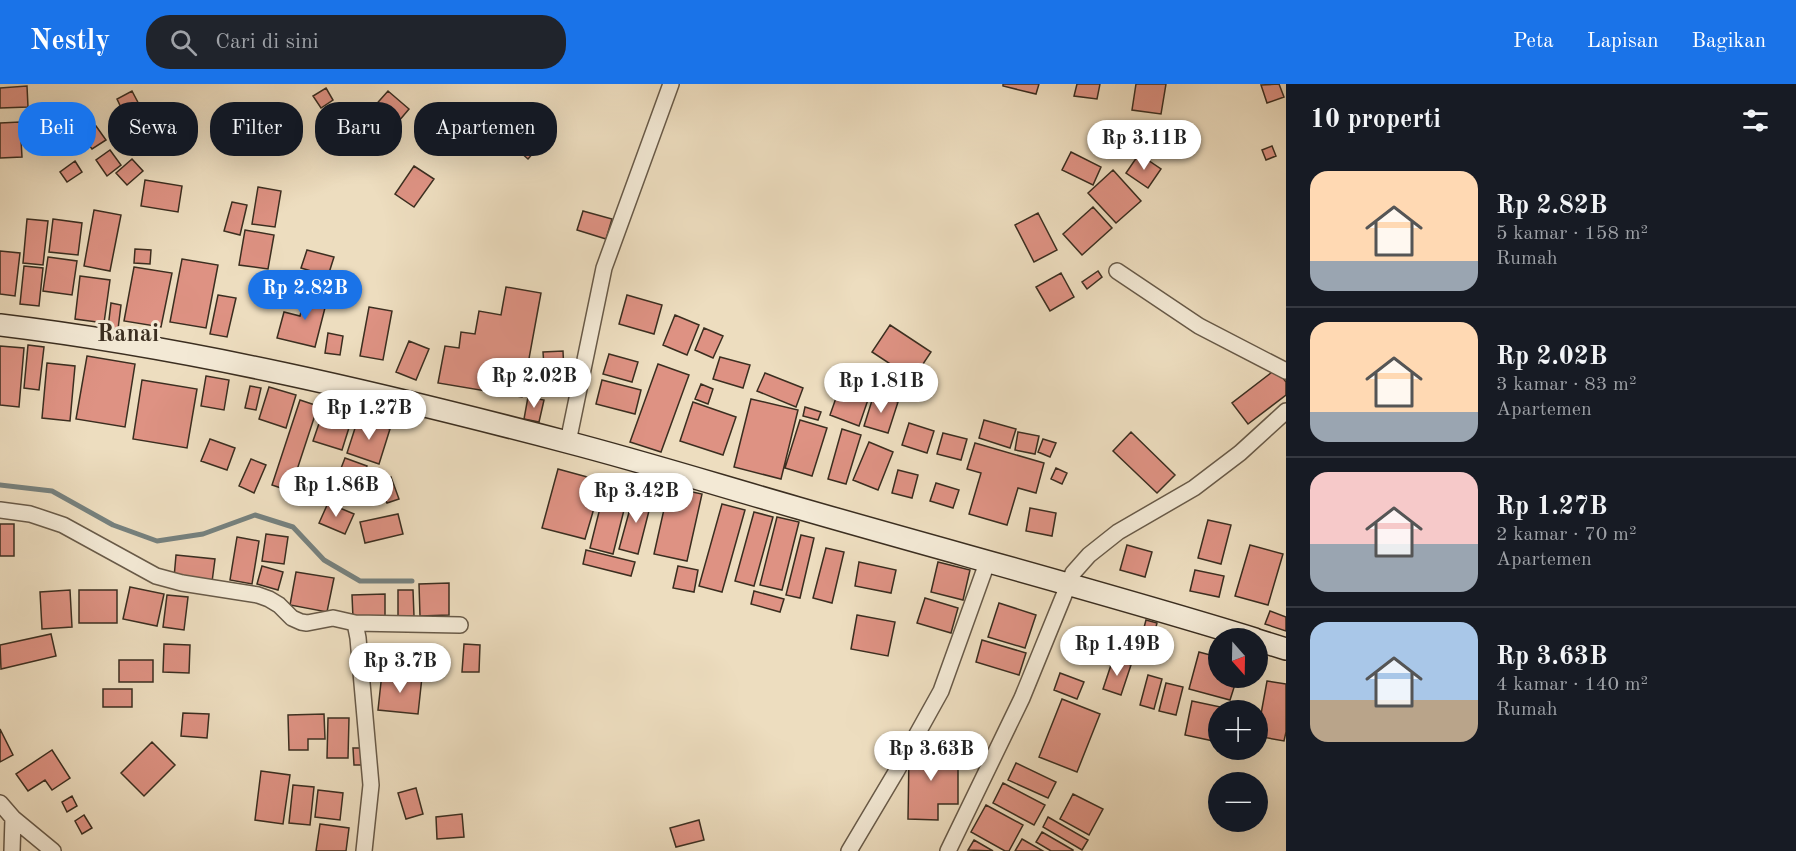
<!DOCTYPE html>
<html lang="id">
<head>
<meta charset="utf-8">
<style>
  body { margin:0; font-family:"Old Standard TT",serif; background:#20242c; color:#f1f3f6; height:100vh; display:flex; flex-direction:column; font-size:22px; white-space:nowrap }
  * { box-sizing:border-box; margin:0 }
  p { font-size:20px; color:#9ea1a6 }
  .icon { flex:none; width:33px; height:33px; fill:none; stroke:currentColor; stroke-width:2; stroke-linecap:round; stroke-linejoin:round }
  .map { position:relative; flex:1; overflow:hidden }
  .details { display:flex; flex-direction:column; background:#171b24; width:510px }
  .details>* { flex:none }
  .banner { position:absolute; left:18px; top:18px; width:570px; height:54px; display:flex; gap:12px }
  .needle { width:39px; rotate:160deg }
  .tools { position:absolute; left:1208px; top:544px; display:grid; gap:12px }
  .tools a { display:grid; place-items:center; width:60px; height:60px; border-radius:50%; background:#171b24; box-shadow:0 6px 24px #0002; font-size:30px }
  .price { position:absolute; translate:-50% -51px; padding:0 14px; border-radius:21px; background:#fff; color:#222; font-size:20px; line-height:39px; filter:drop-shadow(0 2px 3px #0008) }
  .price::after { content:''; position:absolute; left:50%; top:36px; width:18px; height:14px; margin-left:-9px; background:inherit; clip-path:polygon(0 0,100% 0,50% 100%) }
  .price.active { background:#1a73e8; color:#fff }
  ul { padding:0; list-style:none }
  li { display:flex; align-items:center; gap:18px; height:150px; padding:0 24px }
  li+li { border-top:2px solid #363941 }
  li span { display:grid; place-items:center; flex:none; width:168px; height:120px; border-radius:18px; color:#555 }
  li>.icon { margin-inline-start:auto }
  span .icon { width:72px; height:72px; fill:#fffc; stroke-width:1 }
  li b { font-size:26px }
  h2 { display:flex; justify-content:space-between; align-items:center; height:72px; padding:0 24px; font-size:26px }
  .pill { padding:0 21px; border-radius:24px; background:#171b24; box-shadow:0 6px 24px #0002; font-size:21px; line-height:54px }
  .pill.active { background:#1a73e8; color:#fff }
  header { display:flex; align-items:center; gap:36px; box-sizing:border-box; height:84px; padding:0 30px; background:#1a73e8; color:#fff }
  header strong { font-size:28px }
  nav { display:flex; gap:33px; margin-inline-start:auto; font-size:21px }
  .search { width:420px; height:54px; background:#20242c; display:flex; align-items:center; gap:15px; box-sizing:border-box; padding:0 21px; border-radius:24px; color:#9ea1a6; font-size:22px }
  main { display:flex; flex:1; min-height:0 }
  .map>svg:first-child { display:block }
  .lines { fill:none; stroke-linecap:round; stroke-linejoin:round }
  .stream { stroke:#76817e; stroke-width:5 }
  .building { fill:#de9283; stroke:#3b2e20; stroke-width:1.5 }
  .street-casing { stroke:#685a48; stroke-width:18 }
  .secondary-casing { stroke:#3b2e20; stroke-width:24 }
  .street { stroke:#f3e9d5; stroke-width:15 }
  .secondary { stroke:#f3e9d5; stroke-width:21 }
  .labels { text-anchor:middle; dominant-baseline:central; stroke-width:6; stroke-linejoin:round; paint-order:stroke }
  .district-label { font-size:24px; font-weight:bold; fill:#3b2e20; stroke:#f3e9d5 }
</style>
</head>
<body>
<header>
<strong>Nestly</strong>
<div class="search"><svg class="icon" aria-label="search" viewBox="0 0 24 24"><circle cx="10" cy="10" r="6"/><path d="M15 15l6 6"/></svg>Cari di sini</div>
<nav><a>Peta</a><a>Lapisan</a><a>Bagikan</a></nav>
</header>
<main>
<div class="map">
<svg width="1286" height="767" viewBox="0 0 1286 767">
  <rect width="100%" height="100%" fill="#edddbf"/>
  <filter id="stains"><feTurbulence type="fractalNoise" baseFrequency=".00333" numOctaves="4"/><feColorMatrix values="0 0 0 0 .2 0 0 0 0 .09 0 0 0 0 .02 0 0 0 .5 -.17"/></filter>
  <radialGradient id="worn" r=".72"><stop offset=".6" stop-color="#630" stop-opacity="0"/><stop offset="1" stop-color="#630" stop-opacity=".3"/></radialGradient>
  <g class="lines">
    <path class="stream" d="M0 401 52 407 113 441 157 457 203 450 255 431 293 443 324 476 360 497H412"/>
  </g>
  <path class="building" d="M1003 0H1039L1036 10 1003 2Z
    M1077 0H1100L1097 15 1074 12Z
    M1136 0H1166L1161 30 1132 26Z
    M1279 0 1284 13 1267 19 1261 1Z
    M27 2 28 23 0 24V4Z
    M326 4 333 16 321 24 313 12Z
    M132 7 143 28 127 36 117 15Z
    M388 7 409 25 393 44 372 25Z
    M82 23 93 37 78 50 67 36Z
    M525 25 551 49 528 75 501 51Z
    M20 38 22 73 0 74V39Z
    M96 42 106 56 92 65 82 52Z
    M1272 62 1276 72 1266 76 1262 66Z
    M110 66 121 81 107 92 96 76Z
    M1071 68 1101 83 1093 101 1062 86Z
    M1139 70 1161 85 1148 104 1126 89Z
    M132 75 143 87 127 101 116 89Z
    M75 77 82 88 67 98 60 88Z
    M414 82 434 95 414 123 395 110Z
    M1113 86 1141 117 1116 139 1088 109Z
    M145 96 182 102 178 128 141 122Z
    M258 103 281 107 275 143 252 140Z
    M232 118 247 121 240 151 224 147Z
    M1093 123 1112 144 1082 171 1063 150Z
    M94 126 121 131 110 187 84 182Z
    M583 127 612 135 606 155 577 146Z
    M1038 129 1057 166 1034 178 1015 141Z
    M27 135 48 137 43 181 23 179Z
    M53 135 82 139 78 171 49 168Z
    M245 146 274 151 268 185 239 181Z
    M135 165 151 166 150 180 134 179Z
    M307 166 334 173 328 192 301 184Z
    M0 167 20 169 15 212 0 210Z
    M48 173 77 177 72 211 43 207Z
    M182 175 218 181 206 244 170 238Z
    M24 182 43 184 39 222 20 220Z
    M134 183 172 189 161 243 124 237Z
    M1098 187 1102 193 1087 205 1082 198Z
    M1061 189 1074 213 1050 227 1036 203Z
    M80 192 110 196 104 239 75 235Z
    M506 203 541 209 522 313 438 299 445 262 459 264 461 248 475 250 479 227 501 231Z
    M306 207 328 212 315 263 277 254 284 228 300 232Z
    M218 211 236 214 227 253 210 250Z
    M627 211 662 221 654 250 619 240Z
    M111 219 121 221 118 245 108 244Z
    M369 223 392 227 383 276 360 272Z
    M675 231 699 241 687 271 663 261Z
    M890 241 931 268 913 295 872 268Z
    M704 244 723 252 713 274 695 266Z
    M328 249 343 252 340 271 325 269Z
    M409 257 429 265 416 296 396 288Z
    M28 261 44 263 39 306 24 304Z
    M0 262 24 264 19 323 0 321Z
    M563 267 565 309 546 310 543 268Z
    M609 270 638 278 632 298 603 290Z
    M87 272 135 280 125 343 76 335Z
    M720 273 750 281 743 304 713 295Z
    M47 279 75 282 70 337 42 334Z
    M658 280 689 291 661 368 630 358Z
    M1276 285 1286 298V311L1248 340 1232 319Z
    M765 289 803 304 796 323 757 307Z
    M206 292 229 296 224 326 201 322Z
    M142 296 197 305 187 364 133 355Z
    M602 296 641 306 635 330 596 320Z
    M842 297 871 307 859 342 830 331Z
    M701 300 713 305 708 320 695 315Z
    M250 302 261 304 256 326 245 324Z
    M269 303 296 311 286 344 259 335Z
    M874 310 898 318 888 349 864 342Z
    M528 313 544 316 539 338 524 335Z
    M751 315 798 326 781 395 734 383Z
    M300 316 318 322 290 407 272 401Z
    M693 318 736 333 723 371 680 357Z
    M325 322 353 331 342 366 313 357Z
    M805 323 821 328 818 336 803 332Z
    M358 335 390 345 379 380 347 369Z
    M800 336 827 344 812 392 785 384Z
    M984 336 1016 345 1010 364 979 354Z
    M909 339 934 347 927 369 902 361Z
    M842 345 861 351 846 400 828 395Z
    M1018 348 1039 352 1035 370 1015 366Z
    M1131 348 1175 391 1157 409 1113 367Z
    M943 349 967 355 961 376 937 370Z
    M210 355 235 364 227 386 201 377Z
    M1043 355 1056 359 1050 373 1038 368Z
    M869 358 893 368 878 406 853 396Z
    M975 359 1044 379 1036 409 1018 404 1007 441 969 430 981 389 967 385Z
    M345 374 367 382 360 400 338 392Z
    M251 375 266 381 254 409 239 402Z
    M1056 384 1067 389 1062 400 1051 395Z
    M558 385 602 397 585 455 542 444Z
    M898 386 918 391 912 414 892 409Z
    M391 393 399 415 387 419 379 397Z
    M936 399 959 406 953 424 930 417Z
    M606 400 629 406 613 470 590 464Z
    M669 403 702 410 687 477 654 470Z
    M634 410 652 415 638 470 619 465Z
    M328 419 354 430 345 450 319 439Z
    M722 420 745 426 722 508 699 502Z
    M1030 424 1056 429 1052 452 1026 447Z
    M754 428 773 433 754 502 735 497Z
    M398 430 403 450 365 459 360 438Z
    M777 433 799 438 782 506 760 501Z
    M1208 436 1231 441 1221 480 1198 474Z
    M0 440H14V472H0Z
    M266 450 288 453 284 480 262 477Z
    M801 451 814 454 800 514 786 511Z
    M237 453 259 457 252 500 230 496Z
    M1127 461 1152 468 1145 493 1120 486Z
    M1250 461 1283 470 1268 521 1235 512Z
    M826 464 844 468 832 519 813 514Z
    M586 466 635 478 631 492 583 480Z
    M176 471 215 475 212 498 174 494Z
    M859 478 896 486 891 509 855 502Z
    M938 478 970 486 963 516 931 508Z
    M262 482 283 488 278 506 257 500Z
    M678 482 698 486 694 508 673 504Z
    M1195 486 1224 492 1219 513 1190 507Z
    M296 488 334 494 327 528 290 521Z
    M449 499V531L420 532 419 500Z
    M130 503 164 510 157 542 123 535Z
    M70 506 72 543 42 545 40 508Z
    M79 506H117V539H79Z
    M398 506H413L414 532 398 533Z
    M754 507 784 515 780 528 751 520Z
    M385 510V534H353L352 511Z
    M167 511 188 513 184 546 163 543Z
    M925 514 958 524 951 549 917 539Z
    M999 519 1036 531 1025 564 988 553Z
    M1270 527 1286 533V547L1265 540Z
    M857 531 895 538 888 572 851 565Z
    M1146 536 1157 539 1152 558 1141 555Z
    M1112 549 1140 557 1134 576 1106 568Z
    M51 550 56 572 1 585 0 561Z
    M982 556 1026 569 1019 591 976 578Z
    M164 560 190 561 189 589 163 588Z
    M464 560 480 561 479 588H462Z
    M1199 568 1218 573V594H1237L1230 616 1189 605Z
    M1113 575 1131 581 1121 611 1103 605Z
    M119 576H153V598H119Z
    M382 589 422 593 418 630 378 626Z
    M1060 589 1084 598 1077 615 1054 606Z
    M1148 591 1162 595 1154 625 1140 621Z
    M1267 597 1286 600V648L1284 657 1257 652Z
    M1166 599 1183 603 1176 631 1159 627Z
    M103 605H132V623H103Z
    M1062 615 1100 630 1077 688 1039 673Z
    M1192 617 1230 625V627H1218V658L1185 651Z
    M183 629 209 630 207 654 181 652Z
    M324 630 325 655H308V666H289L288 631Z
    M328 634H349L348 674H327Z
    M0 645 13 671 0 678Z
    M152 658 175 681 144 712 121 689Z
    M916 661H947L946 684H958V720H938V736L908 735 909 671H916Z
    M353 664H364L365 681H354Z
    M52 666 70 694 52 706 45 696 28 707 16 690Z
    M1016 679 1056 698 1048 714 1008 696Z
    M261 687 290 691 283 740 255 736Z
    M1003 699 1045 721 1034 741 993 719Z
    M293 701 314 703 310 741 289 739Z
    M416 704 423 730 406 735 398 709Z
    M318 706 343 709 340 736 315 733Z
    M1073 710 1103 725 1089 751 1060 735Z
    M72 712 77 722 67 728 62 718Z
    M986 721 1023 741 1009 767H1005L971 748Z
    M462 730 464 753 437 755 436 733Z
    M84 731 92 744 82 750 75 737Z
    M1048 733 1088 756 1082 766 1043 743Z
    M699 736 704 756 676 763 670 744Z
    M320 740 349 744 346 767H316Z
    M1042 748 1073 766V767H1051L1036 758Z
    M1022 755 1043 767H1015Z
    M974 756 993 767 968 766Z"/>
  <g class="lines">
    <defs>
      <path id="street" d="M1117 187 1199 242 1286 287
        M568 358 604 184 671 0
        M0 426 30 430 63 441 156 492 182 499 258 511 269 515 279 521 292 534 301 538 307 539 333 534 355 539 358 554 371 701 364 767
        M355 539 460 541
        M0 719 13 734 53 767
        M12 767 13 734
        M849 767 896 688 941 607 987 479
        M948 767 1022 614 1073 489 1089 471 1118 448 1194 404 1240 369 1286 327"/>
      <path id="secondary" d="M0 241C191 264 380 309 567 358 644 378 721 402 798 424 950 468 1103 508 1255 555
        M1257 556 1286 565"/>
    </defs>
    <use href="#street" class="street-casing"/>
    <use href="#secondary" class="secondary-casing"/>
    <use href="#street" class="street"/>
    <use href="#secondary" class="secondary"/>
  </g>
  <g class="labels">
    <g class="district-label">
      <text x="128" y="251">Ranai</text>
    </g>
  </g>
  <rect width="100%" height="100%" filter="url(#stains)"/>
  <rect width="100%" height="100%" fill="url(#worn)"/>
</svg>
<div class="tools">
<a><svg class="needle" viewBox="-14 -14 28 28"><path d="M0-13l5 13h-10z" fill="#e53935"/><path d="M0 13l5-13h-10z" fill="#9ea1a6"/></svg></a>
<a>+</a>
<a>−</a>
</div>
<b class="price" style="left:1144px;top:87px">Rp 3.11B</b>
<b class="price active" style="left:305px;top:237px">Rp 2.82B</b>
<b class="price" style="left:534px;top:325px">Rp 2.02B</b>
<b class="price" style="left:881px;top:330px">Rp 1.81B</b>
<b class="price" style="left:369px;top:357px">Rp 1.27B</b>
<b class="price" style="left:336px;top:434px">Rp 1.86B</b>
<b class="price" style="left:636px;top:440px">Rp 3.42B</b>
<b class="price" style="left:1117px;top:593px">Rp 1.49B</b>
<b class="price" style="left:400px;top:610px">Rp 3.7B</b>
<b class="price" style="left:931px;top:698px">Rp 3.63B</b>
<div class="banner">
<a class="pill active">Beli</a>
<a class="pill">Sewa</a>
<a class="pill">Filter</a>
<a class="pill">Baru</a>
<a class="pill">Apartemen</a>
</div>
</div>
<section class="details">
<h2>10 properti<svg class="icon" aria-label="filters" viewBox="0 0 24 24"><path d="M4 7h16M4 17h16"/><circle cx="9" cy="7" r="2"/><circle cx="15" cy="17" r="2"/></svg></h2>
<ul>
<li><span style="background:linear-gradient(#ffd9b3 75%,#9aa5b1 0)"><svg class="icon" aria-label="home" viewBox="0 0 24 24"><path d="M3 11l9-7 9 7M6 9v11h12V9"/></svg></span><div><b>Rp 2.82B</b><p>5 kamar · 158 m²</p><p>Rumah</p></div></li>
<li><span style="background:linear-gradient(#ffd9b3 75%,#9aa5b1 0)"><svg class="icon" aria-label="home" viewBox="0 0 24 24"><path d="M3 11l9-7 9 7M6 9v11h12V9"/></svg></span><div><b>Rp 2.02B</b><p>3 kamar · 83 m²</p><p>Apartemen</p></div></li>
<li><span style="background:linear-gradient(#f6c9c9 60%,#9aa5b1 0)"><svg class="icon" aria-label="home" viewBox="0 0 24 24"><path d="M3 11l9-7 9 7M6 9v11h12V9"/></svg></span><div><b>Rp 1.27B</b><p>2 kamar · 70 m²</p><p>Apartemen</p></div></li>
<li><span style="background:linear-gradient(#a9c7e8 65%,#b9a48a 0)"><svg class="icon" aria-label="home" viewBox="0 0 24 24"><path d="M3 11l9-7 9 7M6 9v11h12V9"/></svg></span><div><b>Rp 3.63B</b><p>4 kamar · 140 m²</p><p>Rumah</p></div></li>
</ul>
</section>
</main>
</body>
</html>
